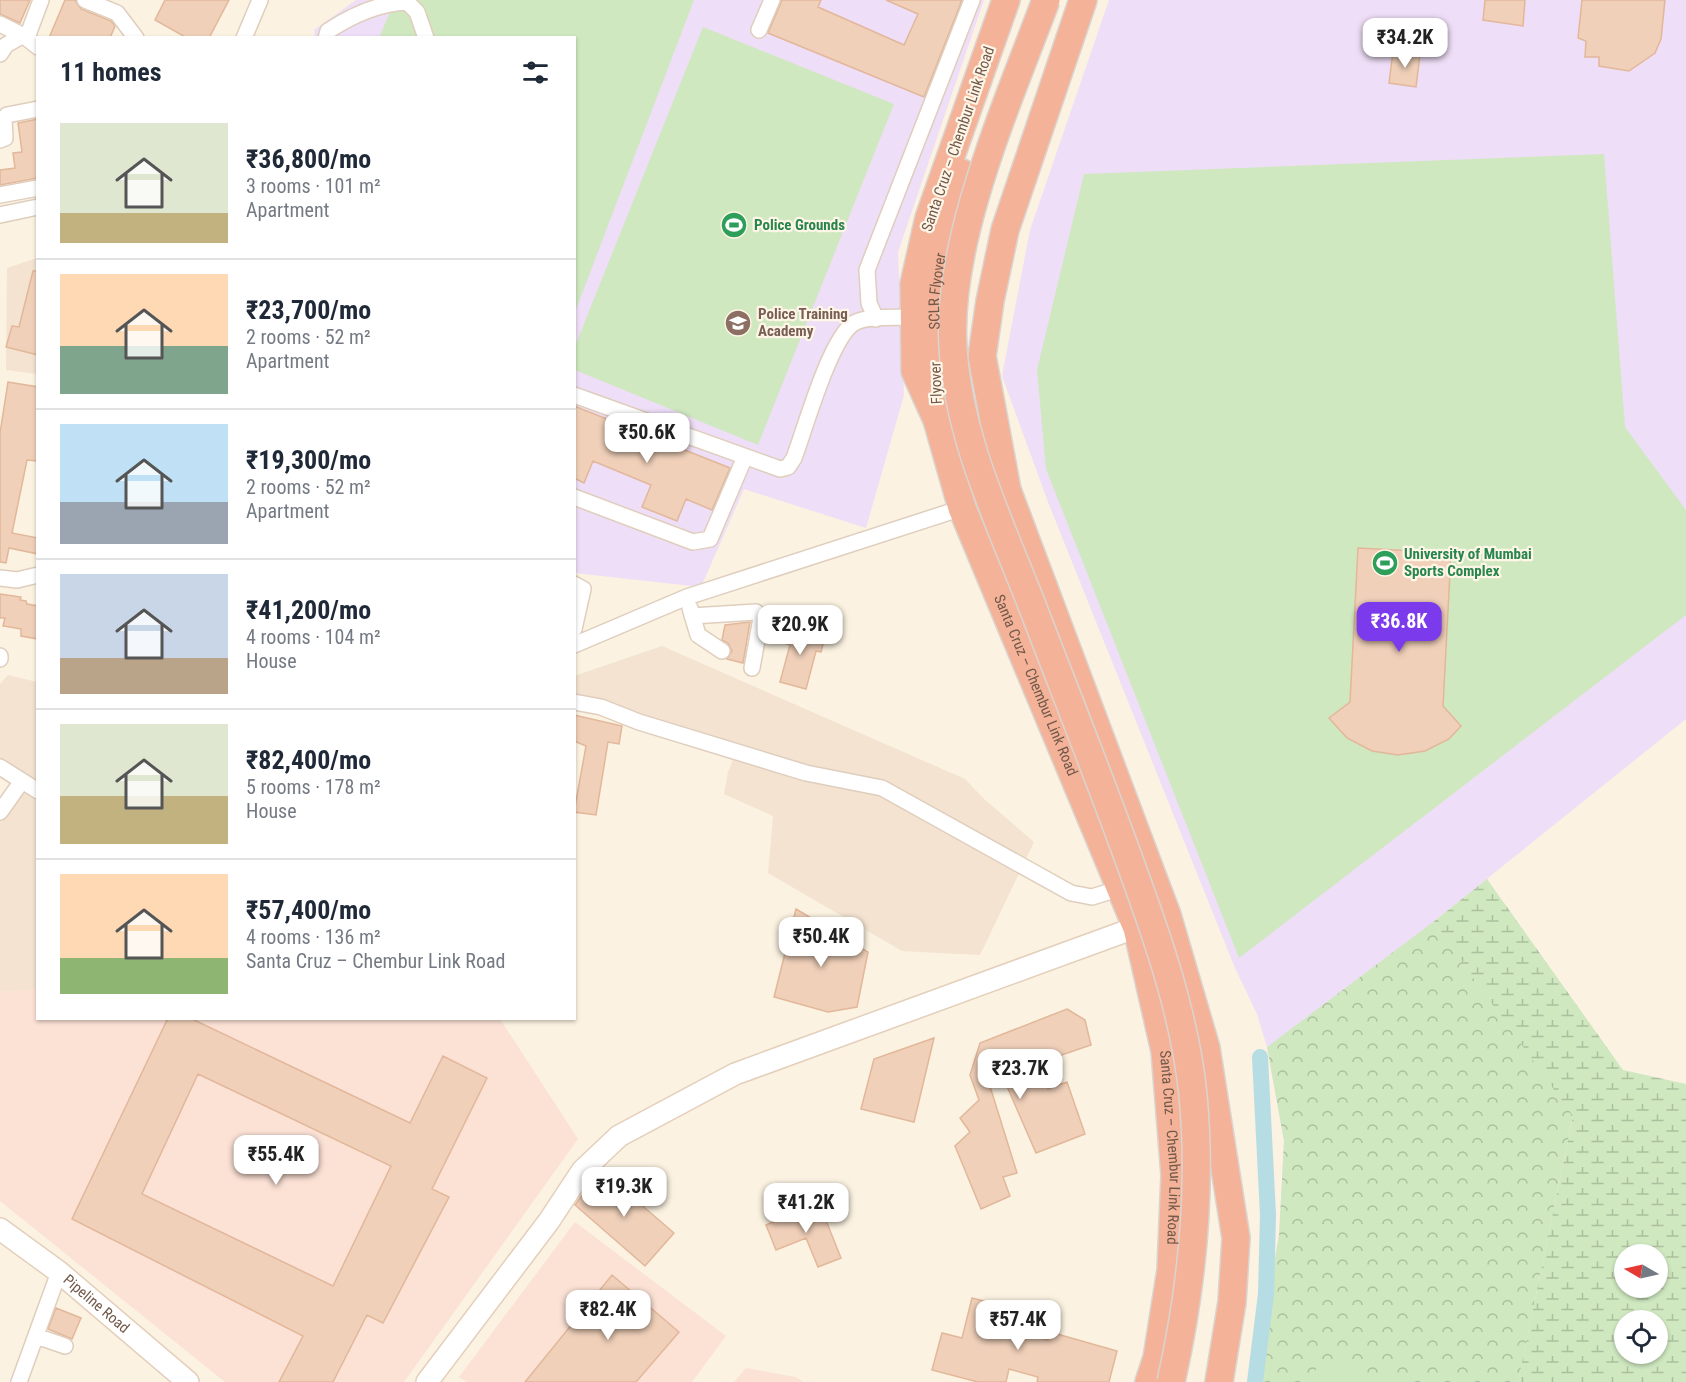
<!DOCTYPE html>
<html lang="en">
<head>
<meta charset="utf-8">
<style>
  body { margin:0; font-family:"Roboto Condensed",sans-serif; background:#f6f6f7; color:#1f2937; height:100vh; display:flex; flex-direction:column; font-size:22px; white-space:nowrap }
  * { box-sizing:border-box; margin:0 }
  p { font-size:20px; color:#747a83 }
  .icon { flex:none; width:33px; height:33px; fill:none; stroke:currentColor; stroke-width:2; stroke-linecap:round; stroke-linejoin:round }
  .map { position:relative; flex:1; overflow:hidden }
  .side { position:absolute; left:36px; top:36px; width:540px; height:984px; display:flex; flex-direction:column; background:#fff; border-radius:0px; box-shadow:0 2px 4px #0004 }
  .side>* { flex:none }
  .needle { width:39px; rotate:279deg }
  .buttons { position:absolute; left:1614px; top:1244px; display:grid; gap:12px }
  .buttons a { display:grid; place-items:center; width:54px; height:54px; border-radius:50%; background:#fff; box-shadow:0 2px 4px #0004; font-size:30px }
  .price { position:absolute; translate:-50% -51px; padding:0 14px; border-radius:12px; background:#fff; color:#222; font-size:20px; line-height:39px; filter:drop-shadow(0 2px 3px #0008) }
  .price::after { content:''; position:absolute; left:50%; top:36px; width:18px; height:14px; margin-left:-9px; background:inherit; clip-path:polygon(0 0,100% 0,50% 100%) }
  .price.current { background:#7c3aed; color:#fff }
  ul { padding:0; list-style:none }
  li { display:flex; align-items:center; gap:18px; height:150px; padding:0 24px }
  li+li { border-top:2px solid #e0e1e3 }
  li span { display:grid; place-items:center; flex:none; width:168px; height:120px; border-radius:0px; color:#555 }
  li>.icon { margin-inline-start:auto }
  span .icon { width:72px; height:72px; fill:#fffc; stroke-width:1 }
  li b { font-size:26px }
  h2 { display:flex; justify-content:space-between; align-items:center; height:72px; padding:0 24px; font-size:26px }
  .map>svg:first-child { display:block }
  .residential { fill:#f3e3d0 }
  .commercial { fill:#fce1d5 }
  .education { fill:#efdef7 }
  .forest { fill:url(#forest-crowns) }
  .wetland { fill:url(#wetland-marsh); fill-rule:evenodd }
  .garden { fill:#cfe8c0 }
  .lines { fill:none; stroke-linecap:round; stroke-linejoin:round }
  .canal { stroke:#b6dce4; stroke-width:16 }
  .building { fill:#f0d0b9; stroke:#e2b79a; stroke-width:1.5; fill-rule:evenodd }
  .street-casing { stroke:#dfcebd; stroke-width:18 }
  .secondary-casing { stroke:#e4cfbb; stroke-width:24 }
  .highway-casing { stroke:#dad4d0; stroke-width:30 }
  .street { stroke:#fff; stroke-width:15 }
  .secondary { stroke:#fff; stroke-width:21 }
  .highway { stroke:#f4b399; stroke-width:27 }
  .highway-bridge-casing { stroke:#dad4d0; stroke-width:30; stroke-linecap:butt }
  .highway-bridge { stroke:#f4b399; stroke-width:27 }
  .labels { text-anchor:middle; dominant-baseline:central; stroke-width:4.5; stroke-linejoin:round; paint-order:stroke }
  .street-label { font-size:15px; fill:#715849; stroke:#fff6e7 }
  .leisure-label { font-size:15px; font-weight:bold; fill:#27864d; stroke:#fff6e7; text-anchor:start }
  .education-label { font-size:15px; font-weight:bold; fill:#785e54; stroke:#fff6e7; text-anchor:start }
</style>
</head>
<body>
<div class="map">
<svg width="1686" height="1382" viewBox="0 0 1686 1382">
  <defs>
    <pattern id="forest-crowns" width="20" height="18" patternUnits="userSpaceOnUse" patternTransform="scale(1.5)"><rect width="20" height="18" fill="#cfe8c0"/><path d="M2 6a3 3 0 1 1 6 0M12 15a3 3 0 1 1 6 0" fill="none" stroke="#acbf9e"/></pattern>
    <pattern id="wetland-marsh" width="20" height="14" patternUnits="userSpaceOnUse" patternTransform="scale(1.5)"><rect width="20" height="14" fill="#cfe8c0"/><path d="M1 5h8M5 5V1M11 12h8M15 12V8" fill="none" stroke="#acbf9e"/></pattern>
  </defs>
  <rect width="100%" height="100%" fill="#fbf2e1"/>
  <path class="residential" d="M37 258V374L6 370 7 268Z
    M662 646 965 779 983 798 1034 842 980 955 902 951 768 873 773 816 724 794 728 772 737 750 575 700 574 676Z
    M8 675 37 682 38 989 0 992V814L22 777 0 762V684Z"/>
  <path class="commercial" d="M37 989 38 1018 500 1019 578 1139 404 1382H225L0 1201V992Z
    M575 1222 726 1336 692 1382H467L459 1377Z
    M746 1368 796 1377 803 1382H734Z"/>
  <path class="education" d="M356 0H984L898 252 904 395 866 528 744 489 701 587 575 573 574 38H315L314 30Z
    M1109 0H1686V719L1433 922 1573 1115 1518 1382H1252L1279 1236 1284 1141 1267 1047 1257 1014 1235 968 1048 502 1002 376 1030 230Z"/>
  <path class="forest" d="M1433 922 1573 1115 1518 1382H1252L1279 1236 1284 1141 1267 1047Z"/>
  <path class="wetland" d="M1487 879 1623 1070 1686 1084V1382H1518L1573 1116 1433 922ZM1624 1254H1658V1287H1624ZM1624 1320H1658V1353H1624Z"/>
  <path class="garden" d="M395 0H694L575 312 574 38H379Z
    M703 27 894 104 758 445 575 370V346Z
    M1604 154 1625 427 1686 510V615L1239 958 1046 469 1037 370 1084 174Z
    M1318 1361 1408 1382H1313Z"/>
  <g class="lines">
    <path class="canal" d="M1255 1382 1266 1294 1268 1215 1260 1057"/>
  </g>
  <path class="building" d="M0 0H30L20 23 0 14Z
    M65 0H75L81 9 111 21 115 26 110 38H49Z
    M165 0H229L209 38H187L155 20Z
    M782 0H821L818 7 904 45 918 14 886 0H962L924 97 768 33Z
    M1485 0H1525L1523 26 1483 20Z
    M1582 0H1665L1661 39 1655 53 1629 71 1599 66V57H1585L1586 41 1578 38Z
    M1393 51 1420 54 1416 87 1389 83Z
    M38 119V178L0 185V170L15 168 13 153 22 152 18 123Z
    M33 271H38V355L6 347 12 326 19 327Z
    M8 382 38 387V461L27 460 12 533 38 538V554L9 548 6 563 0 562V433Z
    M574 406 730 468 712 510 686 499 677 521 642 507 651 485 593 461 584 483 574 478Z
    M1358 548 1451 553 1443 706 1461 726 1449 739 1425 751 1398 755 1372 751 1347 738 1329 718 1350 702Z
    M0 594 21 597 20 600 26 601 27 604 38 606V639L21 636V629L3 626 5 618H0Z
    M750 622 743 663 727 659 732 651 728 643 722 640 725 625Z
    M785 626 825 637 821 652 816 651 806 689 780 682 790 645 781 642Z
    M574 715 622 726 619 744 608 742 596 815 574 812 586 746 574 741Z
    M796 909 868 952 857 1007 828 1012 774 997Z
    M1067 1009 1085 1020 1091 1045 1038 1063 1048 1089 1067 1082 1085 1134 1036 1153 1002 1075 988 1080 1017 1173 1003 1177 1010 1196 981 1209 955 1146 970 1132 960 1118 979 1100 970 1075 980 1043Z
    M168 1018H190L410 1123 443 1056 487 1078 432 1189 449 1197 383 1323 367 1315 333 1382H279L303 1336 72 1219ZM198 1074 391 1166 333 1286 142 1194Z
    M934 1038 914 1122 861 1109 874 1059Z
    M601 1170 674 1233 645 1266 575 1205Z
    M819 1203 841 1258 818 1267 806 1238 776 1250 766 1225Z
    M612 1275 679 1332 636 1382H525Z
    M972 1298 1027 1312 1021 1333 1048 1340 1050 1332 1117 1351 1109 1382H1037L1038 1377 1009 1369 1006 1382H978L932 1370 942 1333 962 1338Z
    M56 1308 81 1318 72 1339 48 1329Z"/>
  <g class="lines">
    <defs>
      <path id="street" d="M85 0 117 13 136 38
        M0 24 24 36 38 47
        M759 30 772 0
        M244 38 260 0
        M326 38 328 31C351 16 379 3 407 2L417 12 426 38
        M0 54 6 45 29 32 41 0
        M0 140 5 138 4 119 7 115 38 109
        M0 195 38 188
        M0 215 38 207
        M876 319 869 303 867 270 972 0
        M574 395 780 469 788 467 794 458C805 429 830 338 854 323 868 315 897 318 914 317
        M574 497 693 542 710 539 744 459
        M0 578 17 580 38 575
        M574 584 583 589 574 629
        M690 608 698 635 722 651
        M692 616 756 612 761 618 752 668
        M574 645 687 597 962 508
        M0 656V659
        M574 702 601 707 639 722 806 773 882 788 1071 893 1092 897 1121 888
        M0 767 38 791
        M0 812 22 781
        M36 1336 65 1346
        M19 1382 59 1272"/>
      <g id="secondary">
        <path id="s1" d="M0 1229 59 1272 188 1382"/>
        <path d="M427 1382 549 1221 582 1171 619 1136 735 1074 1151 922"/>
      </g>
      <g id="highway">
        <path id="s2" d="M1006 0 929 218 914 284 915 371 937 420 962 508 1137 928 1165 1051 1175 1175 1171 1270 1157 1358 1149 1382"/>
        <path d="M1083 0 1005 230 990 301 982 356 1007 490 1167 915 1206 1048 1236 1238 1232 1302 1219 1382"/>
        <path id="s3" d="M937 413 934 299 940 257 962 173"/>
      </g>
    </defs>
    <use href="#street" class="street-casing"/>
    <use href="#secondary" class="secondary-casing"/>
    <use href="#highway" class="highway-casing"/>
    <use href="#street" class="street"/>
    <use href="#secondary" class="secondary"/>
    <use href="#highway" class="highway"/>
    <defs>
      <path id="highway-bridge" d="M1046 0C1009 100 946 240 953 347 958 438 1001 525 1033 608 1066 694 1100 779 1131 865 1158 939 1185 1016 1193 1095 1202 1191 1192 1288 1171 1382"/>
    </defs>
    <use href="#highway-bridge" class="highway-bridge-casing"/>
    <use href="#highway-bridge" class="highway-bridge"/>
  </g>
  <defs>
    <symbol id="stadium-disc" viewBox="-11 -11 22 22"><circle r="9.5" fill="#2e9e5b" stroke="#fff6e7"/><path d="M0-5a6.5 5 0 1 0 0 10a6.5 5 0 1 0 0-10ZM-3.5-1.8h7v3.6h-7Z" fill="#fff"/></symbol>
    <symbol id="university-disc" viewBox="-11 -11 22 22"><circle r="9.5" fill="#8d6e63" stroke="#fff6e7"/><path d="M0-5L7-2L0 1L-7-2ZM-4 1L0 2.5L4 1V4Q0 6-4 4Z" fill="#fff"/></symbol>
  </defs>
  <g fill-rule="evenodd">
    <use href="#stadium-disc" x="719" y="210" width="30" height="30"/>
    <use href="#university-disc" x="723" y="308" width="30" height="30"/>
    <use href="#stadium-disc" x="1370" y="548" width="30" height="30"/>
  </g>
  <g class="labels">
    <g class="street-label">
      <text transform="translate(958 139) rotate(-71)">Santa Cruz – Chembur Link Road</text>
      <text stroke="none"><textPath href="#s3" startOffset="122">SCLR Flyover</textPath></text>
      <text transform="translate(936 383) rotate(-92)">Flyover</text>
      <text stroke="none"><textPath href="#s2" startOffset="723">Santa Cruz – Chembur Link Road</textPath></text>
      <text stroke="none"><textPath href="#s2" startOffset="1209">Santa Cruz – Chembur Link Road</textPath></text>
      <text stroke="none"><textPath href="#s1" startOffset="122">Pipeline Road</textPath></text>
    </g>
    <g class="leisure-label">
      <text x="754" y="225">Police Grounds</text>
      <text x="1404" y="554">University of Mumbai<tspan x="1404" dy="17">Sports Complex</tspan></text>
    </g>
    <g class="education-label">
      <text x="758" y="314">Police Training<tspan x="758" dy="17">Academy</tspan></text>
    </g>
  </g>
</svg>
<div class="buttons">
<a><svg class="needle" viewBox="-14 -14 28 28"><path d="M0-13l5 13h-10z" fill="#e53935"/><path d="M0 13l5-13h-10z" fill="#747a83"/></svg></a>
<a><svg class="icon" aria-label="locate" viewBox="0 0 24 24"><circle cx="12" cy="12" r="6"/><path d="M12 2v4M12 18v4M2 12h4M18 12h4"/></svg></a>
</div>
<b class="price" style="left:1405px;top:69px">₹34.2K</b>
<b class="price" style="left:647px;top:464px">₹50.6K</b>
<b class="price current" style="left:1399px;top:653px">₹36.8K</b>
<b class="price" style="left:800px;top:656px">₹20.9K</b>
<b class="price" style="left:821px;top:968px">₹50.4K</b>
<b class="price" style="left:1020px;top:1100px">₹23.7K</b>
<b class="price" style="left:276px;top:1186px">₹55.4K</b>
<b class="price" style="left:624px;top:1218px">₹19.3K</b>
<b class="price" style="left:806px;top:1234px">₹41.2K</b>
<b class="price" style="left:608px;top:1341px">₹82.4K</b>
<b class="price" style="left:1018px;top:1351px">₹57.4K</b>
<section class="side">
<h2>11 homes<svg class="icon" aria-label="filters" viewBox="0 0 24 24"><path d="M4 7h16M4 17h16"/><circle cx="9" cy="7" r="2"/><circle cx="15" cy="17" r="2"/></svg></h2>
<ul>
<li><span style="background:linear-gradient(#dfe7d0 75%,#c2b280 0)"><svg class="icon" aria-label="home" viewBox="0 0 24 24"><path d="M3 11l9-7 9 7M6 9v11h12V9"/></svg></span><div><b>₹36,800/mo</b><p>3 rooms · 101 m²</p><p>Apartment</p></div></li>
<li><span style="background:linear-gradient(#ffd9b3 60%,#7fa58c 0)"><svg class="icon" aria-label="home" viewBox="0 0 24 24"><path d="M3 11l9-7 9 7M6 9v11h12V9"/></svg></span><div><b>₹23,700/mo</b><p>2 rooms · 52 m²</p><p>Apartment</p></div></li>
<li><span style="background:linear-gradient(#bfe0f5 65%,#9aa5b1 0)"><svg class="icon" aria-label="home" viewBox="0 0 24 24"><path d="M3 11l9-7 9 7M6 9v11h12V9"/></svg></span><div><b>₹19,300/mo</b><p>2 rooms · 52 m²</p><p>Apartment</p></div></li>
<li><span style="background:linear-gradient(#c9d6e8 70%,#b9a48a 0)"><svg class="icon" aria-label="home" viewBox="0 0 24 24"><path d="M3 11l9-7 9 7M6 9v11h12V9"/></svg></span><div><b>₹41,200/mo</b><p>4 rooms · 104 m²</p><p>House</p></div></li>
<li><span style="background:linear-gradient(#dfe7d0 60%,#c2b280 0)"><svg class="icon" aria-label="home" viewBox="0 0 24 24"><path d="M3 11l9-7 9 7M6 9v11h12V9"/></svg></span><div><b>₹82,400/mo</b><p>5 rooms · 178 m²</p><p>House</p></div></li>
<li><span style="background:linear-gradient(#ffd9b3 70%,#8fb573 0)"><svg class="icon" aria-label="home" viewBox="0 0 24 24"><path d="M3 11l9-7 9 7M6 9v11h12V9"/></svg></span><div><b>₹57,400/mo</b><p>4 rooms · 136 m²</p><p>Santa Cruz – Chembur Link Road</p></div></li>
</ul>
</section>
</div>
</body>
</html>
